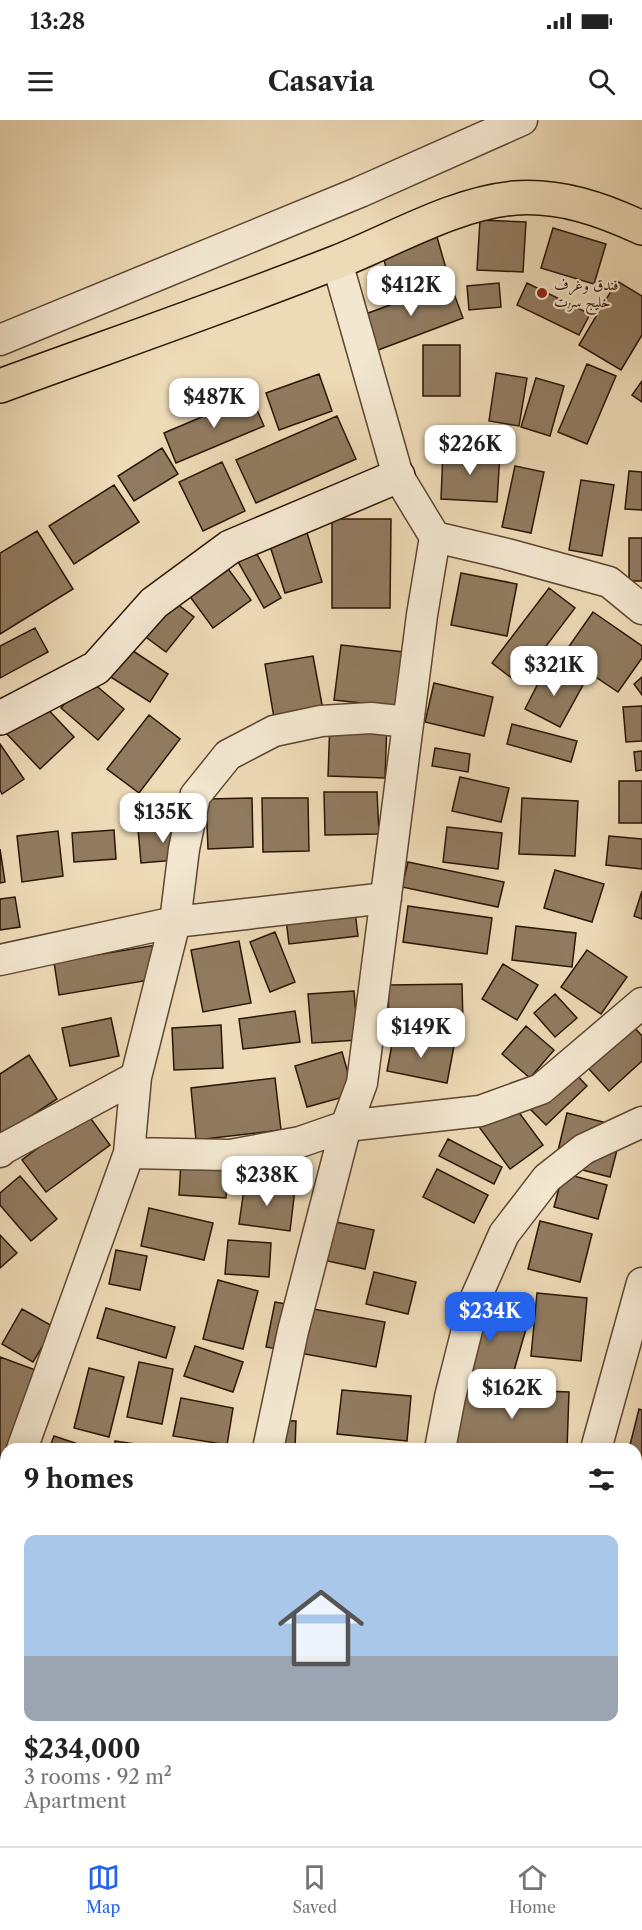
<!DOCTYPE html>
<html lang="en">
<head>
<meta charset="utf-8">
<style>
  body { margin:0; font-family:"Libre Caslon Text",Amiri,serif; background:#f6f6f6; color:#222; height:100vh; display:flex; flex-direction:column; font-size:22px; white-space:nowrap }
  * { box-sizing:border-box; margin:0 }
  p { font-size:20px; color:#767676 }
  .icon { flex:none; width:33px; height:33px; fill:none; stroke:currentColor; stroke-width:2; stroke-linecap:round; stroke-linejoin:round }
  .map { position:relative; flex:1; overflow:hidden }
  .drawer { position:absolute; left:0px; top:1323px; width:642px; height:404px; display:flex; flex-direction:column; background:#fff; border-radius:18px 18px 0 0; box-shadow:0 3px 15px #0003 }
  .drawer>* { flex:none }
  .price { position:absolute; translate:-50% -51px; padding:0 14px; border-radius:12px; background:#fff; color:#222; font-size:20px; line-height:39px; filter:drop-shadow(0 2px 3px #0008) }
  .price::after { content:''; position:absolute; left:50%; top:36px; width:18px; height:14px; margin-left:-9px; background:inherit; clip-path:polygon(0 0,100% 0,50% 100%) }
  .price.on { background:#2563eb; color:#fff }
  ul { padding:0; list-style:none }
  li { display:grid; align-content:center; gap:12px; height:318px; padding:0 24px }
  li+li { border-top:2px solid #e0e0e0 }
  li span { display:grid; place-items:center; height:186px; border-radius:12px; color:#555 }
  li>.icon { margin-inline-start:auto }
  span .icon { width:108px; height:108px; fill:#fffc; stroke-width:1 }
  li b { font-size:26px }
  h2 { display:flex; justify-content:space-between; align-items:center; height:72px; padding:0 24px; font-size:26px }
  .status { display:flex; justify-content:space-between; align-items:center; height:42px; padding:0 30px; background:#fff; direction:ltr }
  .status svg { height:16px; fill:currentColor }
  header { display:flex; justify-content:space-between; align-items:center; height:78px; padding:0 24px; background:#fff; font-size:27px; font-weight:700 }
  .tab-bar { display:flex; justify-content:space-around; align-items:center; height:84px; border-top:2px solid #e0e0e0; background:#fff; font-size:16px; color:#767676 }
  .tab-bar a { display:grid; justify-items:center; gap:3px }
  .tab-bar .on { color:#2563eb }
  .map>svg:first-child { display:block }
  .building { fill:#917b60; stroke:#2d1503; stroke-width:1.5 }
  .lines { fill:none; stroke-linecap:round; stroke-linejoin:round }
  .street-casing { stroke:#5d4630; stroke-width:33 }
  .secondary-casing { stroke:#2d1503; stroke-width:36 }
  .primary-casing { stroke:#2d1503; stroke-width:36 }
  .street { stroke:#f3e7d0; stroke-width:30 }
  .secondary { stroke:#f3e7d0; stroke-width:33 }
  .primary { stroke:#eddab6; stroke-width:33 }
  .poi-dot { fill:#8f2418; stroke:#f3e7d0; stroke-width:2 }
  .labels { text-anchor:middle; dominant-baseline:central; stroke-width:4.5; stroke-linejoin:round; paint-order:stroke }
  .poi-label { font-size:15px; fill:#2d1503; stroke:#f3e7d0; text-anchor:start }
</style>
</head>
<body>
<div class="status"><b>13:28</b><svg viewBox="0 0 49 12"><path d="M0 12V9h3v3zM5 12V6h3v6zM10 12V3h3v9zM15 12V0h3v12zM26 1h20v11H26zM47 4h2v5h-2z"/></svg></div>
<header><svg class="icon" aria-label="menu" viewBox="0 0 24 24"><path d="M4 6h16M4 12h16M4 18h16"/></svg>Casavia<svg class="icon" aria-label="search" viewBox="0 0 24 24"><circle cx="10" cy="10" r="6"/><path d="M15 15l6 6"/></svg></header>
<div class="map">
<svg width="642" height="1726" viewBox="0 0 642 1726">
  <rect width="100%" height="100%" fill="#eddab6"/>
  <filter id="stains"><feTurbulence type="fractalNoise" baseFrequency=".00333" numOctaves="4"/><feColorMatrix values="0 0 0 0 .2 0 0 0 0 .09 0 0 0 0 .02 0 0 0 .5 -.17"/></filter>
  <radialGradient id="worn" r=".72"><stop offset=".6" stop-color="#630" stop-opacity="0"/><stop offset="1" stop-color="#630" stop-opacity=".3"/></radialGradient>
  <path class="building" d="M480 100 526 102 523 152 477 150Z
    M553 108 606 124 594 164 541 148Z
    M437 117 447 152 392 168 382 133Z
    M617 161 642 176V215L621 250 579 225Z
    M450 163 463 198 373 232 360 196Z
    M499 163 501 187 469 190 467 166Z
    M527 163 590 194 579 215 517 185Z
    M423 225H460V276H423Z
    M587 244 616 256 587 324 558 312Z
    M496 253 527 258 519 306 489 301Z
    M319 254 332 291 279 310 266 273Z
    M536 258 564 266 550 316 521 307Z
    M642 261V282L632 275Z
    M251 276 264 306 176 343 164 313Z
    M337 296 356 339 256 383 236 340Z
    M162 328 178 354 134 381 118 356Z
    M443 330 500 333 497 382 441 379Z
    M222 342 245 391 203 411 179 362Z
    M515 346 544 352 531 413 502 407Z
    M629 351 642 352V390L625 389Z
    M581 360 614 365 602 436 569 430Z
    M114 365 139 402 74 444 49 406Z
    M301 393 322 462 285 473 263 404Z
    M332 399H391L390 488H332Z
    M241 405 281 478 264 488 223 415Z
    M37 411 73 469 0 514V433Z
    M629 418H642V461H629Z
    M215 431 251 480 213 508 177 459Z
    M461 453 517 464 507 516 451 505Z
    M155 467 194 497 166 532 127 503Z
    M549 468 575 488 518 563 492 543Z
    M593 492 642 526V538L618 572 563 535Z
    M35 508 48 532 0 558V526Z
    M124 525 168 554 150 582 106 554Z
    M341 525 404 532 398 587 334 580Z
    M313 536 323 590 274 598 265 544Z
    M547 546 583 565 560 607 525 589Z
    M642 557V575L634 564Z
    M87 558 124 589 98 620 61 588Z
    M434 563 493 577 484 616 425 602Z
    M39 580 74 617 40 649 5 612Z
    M642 586V621L626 622 623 587Z
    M149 595 180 619 139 673 107 649Z
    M330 600 387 602 385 658 328 656Z
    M512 604 577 621 571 642 507 624Z
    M0 624 24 659 2 674 0 670Z
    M435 628 470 634 468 652 432 646Z
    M642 631V650L636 651 634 632Z
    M460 657 509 668 501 702 452 691Z
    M619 661H642V703H619Z
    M324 672H377L379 714 325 715Z
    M252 678 253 727 208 729 206 679Z
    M262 678H308L309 731 263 732Z
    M522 678 578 681 575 736 519 734Z
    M185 705 188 739 141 743 138 709Z
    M447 707 502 713 498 749 443 742Z
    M114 710 116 739 74 742 72 713Z
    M58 711 63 756 22 762 17 716Z
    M609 716 642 719V749L606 745Z
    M0 729 5 762 0 763Z
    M408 742 504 762 498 787 402 767Z
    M555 750 604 764 592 802 544 788Z
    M642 771V799L634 796Z
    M15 777 20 807 0 810V779Z
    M354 783 358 816 289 824 285 791Z
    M408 786 492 798 487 834 403 822Z
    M516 806 576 813 572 847 512 840Z
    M275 812 295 862 270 872 250 822Z
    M239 821 251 883 203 892 191 830Z
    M156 825 162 858 59 875 54 842Z
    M587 830 627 857 601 894 561 867Z
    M503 844 538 865 517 900 482 879Z
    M462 864 463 905 389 906 388 865Z
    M354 871 358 920 312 923 308 874Z
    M555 874 577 898 555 917 534 893Z
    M295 891 300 922 243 929 239 899Z
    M111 898 119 936 70 946 62 908Z
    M626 898 642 916V941L609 971 580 939Z
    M221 905 223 948 174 950 172 908Z
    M526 906 554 930 530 958 502 934Z
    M394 914 454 926 447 963 387 951Z
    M342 932 354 974 307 987 295 946Z
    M29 935 57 979 2 1015 0 1013V954Z
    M565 943 587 966 546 1005 524 983Z
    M275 958 281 1010 196 1020 191 968Z
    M504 972 543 1025 510 1049 471 996Z
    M86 992 110 1025 46 1072 22 1040Z
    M567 993 623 1007 610 1057 555 1043Z
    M448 1019 502 1047 494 1064 439 1036Z
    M300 1031 304 1050 252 1058 249 1040Z
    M181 1041 228 1044 226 1078 179 1075Z
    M437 1049 488 1075 474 1103 423 1077Z
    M563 1053 607 1065 598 1099 554 1087Z
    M20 1056 57 1099 31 1121 0 1085V1073Z
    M245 1062 295 1069 290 1111 239 1104Z
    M149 1088 213 1103 204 1140 141 1126Z
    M317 1098 374 1110 365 1149 309 1137Z
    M540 1101 592 1114 580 1162 528 1149Z
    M0 1115 17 1133 0 1148Z
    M228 1120 271 1123 269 1157 225 1154Z
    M116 1130 147 1136 140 1170 109 1164Z
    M374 1152 416 1162 408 1194 366 1184Z
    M218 1160 258 1171 243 1229 203 1219Z
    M537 1173 587 1178 581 1241 531 1236Z
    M275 1182 385 1202 376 1247 266 1227Z
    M469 1186 528 1202 511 1261 453 1245Z
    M106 1188 175 1207 166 1238 97 1218Z
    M22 1189 54 1207 33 1242 2 1224Z
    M195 1226 243 1242 233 1272 184 1256Z
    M0 1237 38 1251 9 1329H6V1338L0 1354Z
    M139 1242 173 1249 162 1304 127 1297Z
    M89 1248 124 1257 109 1317 74 1308Z
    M458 1268 569 1272 567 1329H455Z
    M342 1270 411 1276 407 1321 337 1314Z
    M181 1278 233 1288 227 1325 173 1316Z
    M639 1289 642 1290V1343L636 1341V1329H629Z
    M265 1300 296 1301 295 1329H264Z
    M54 1316 93 1329H49Z
    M115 1321 148 1326V1329H114Z
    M636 1351 641 1353 636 1366Z
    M0 1485 6 1488V1527L0 1524Z
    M0 1535 6 1537V1559L0 1574Z
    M642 1537V1643L636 1639V1546Z
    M0 1635 6 1645V1711L0 1701Z
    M636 1678 642 1682V1726H595L599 1720H636Z
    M12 1720H52L53 1722 47 1726H15Z
    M76 1720H98L96 1726H90Z
    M136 1720H162L182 1726H135Z
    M188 1720H231V1726L188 1725Z
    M240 1720H298L297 1726H239Z
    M393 1720H418L417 1725Z"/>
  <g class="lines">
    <defs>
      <path id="street" d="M0 220 360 72 522 0
        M435 417 507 434 609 462 642 489
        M0 840 175 802 386 778
        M0 1032 3 1029 136 957
        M129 1033 230 1035 300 1022 346 1006 480 991 541 969 642 883
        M22 1329 129 1033 136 957 175 802 184 729 195 676 228 635 274 611 321 601 371 598 408 602
        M268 1329 293 1211 346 1006 362 963 422 495 435 417 398 356 337 142
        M440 1329 450 1277 474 1182 504 1114 547 1058 584 1029 642 1002
        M596 1329 642 1163
        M0 1390 6 1374
        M137 1726 139 1720
        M334 1726 335 1720
        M463 1726 464 1720"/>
      <path id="secondary" d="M0 598 96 548 154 483 230 427 398 356"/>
      <path id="primary" d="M0 266C112 225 225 186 337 142 393 120 455 83 515 78 561 75 601 89 642 108"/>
    </defs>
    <use href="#street" class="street-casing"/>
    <use href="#secondary" class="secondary-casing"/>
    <use href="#primary" class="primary-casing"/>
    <use href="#street" class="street"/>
    <use href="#secondary" class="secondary"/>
    <use href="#primary" class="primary"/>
  </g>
  <circle class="poi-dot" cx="542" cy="173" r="6"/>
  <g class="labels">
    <g class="poi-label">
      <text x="554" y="164">فندق وغرف<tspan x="554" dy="17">خليج سرت</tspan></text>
    </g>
  </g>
  <rect width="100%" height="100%" filter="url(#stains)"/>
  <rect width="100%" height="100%" fill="url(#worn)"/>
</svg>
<b class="price" style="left:411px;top:197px">$412K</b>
<b class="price" style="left:214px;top:309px">$487K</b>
<b class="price" style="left:470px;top:356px">$226K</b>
<b class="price" style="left:554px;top:577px">$321K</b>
<b class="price" style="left:163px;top:724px">$135K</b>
<b class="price" style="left:421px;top:939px">$149K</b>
<b class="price" style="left:267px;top:1087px">$238K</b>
<b class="price on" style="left:490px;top:1223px">$234K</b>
<b class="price" style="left:512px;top:1300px">$162K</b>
<section class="drawer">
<h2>9 homes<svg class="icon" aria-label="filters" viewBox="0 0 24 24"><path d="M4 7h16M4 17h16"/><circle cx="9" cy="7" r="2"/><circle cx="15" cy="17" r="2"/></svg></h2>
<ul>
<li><span style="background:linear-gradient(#a9c7e8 65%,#9aa5b1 0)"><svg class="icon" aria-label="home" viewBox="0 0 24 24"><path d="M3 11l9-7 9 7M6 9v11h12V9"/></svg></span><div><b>$234,000</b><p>3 rooms · 92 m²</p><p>Apartment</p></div></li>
</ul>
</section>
</div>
<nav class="tab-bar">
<a class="on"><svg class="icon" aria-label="map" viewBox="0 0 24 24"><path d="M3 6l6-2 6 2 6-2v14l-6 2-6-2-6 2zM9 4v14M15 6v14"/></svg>Map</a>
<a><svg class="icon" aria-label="saved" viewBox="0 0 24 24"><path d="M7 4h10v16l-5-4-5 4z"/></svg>Saved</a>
<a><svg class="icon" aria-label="home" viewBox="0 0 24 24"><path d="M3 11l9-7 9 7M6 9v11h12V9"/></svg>Home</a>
</nav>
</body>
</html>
